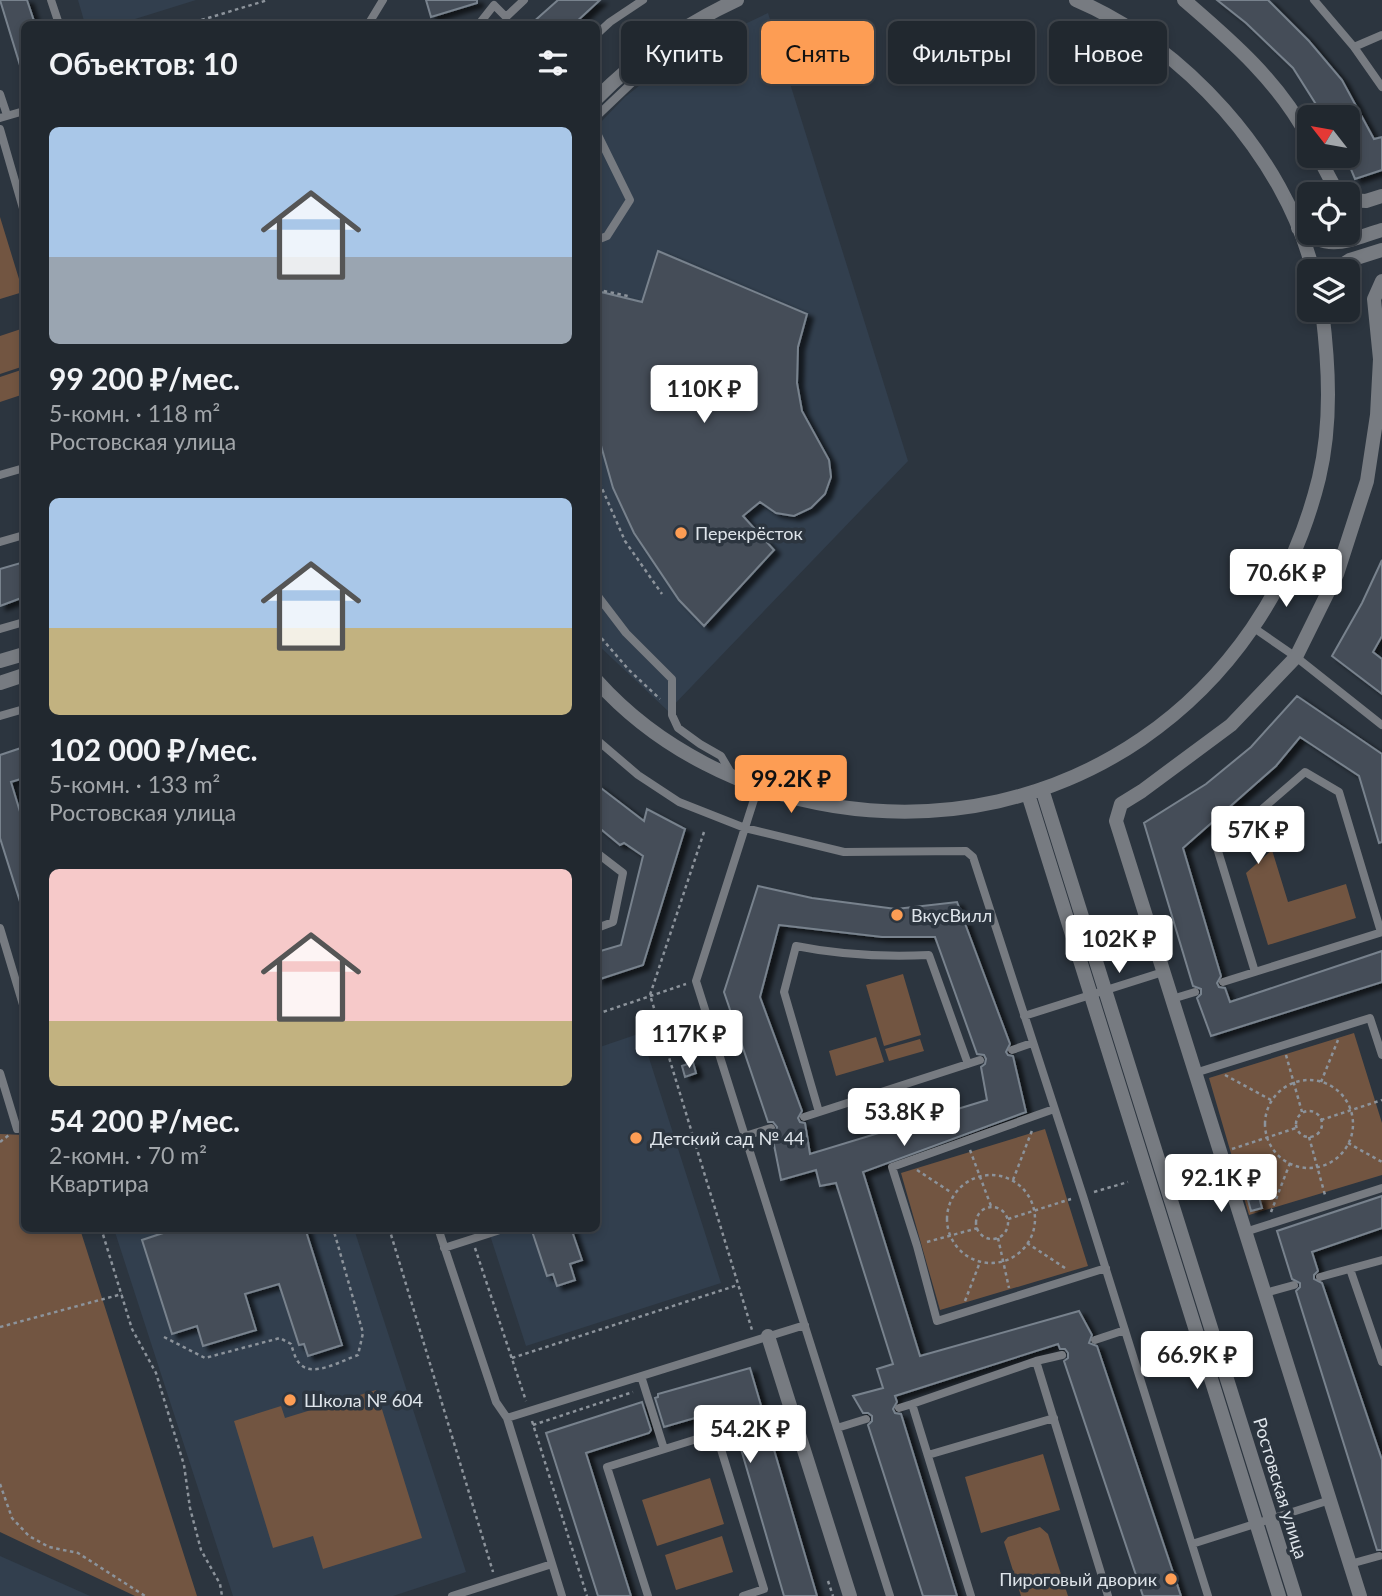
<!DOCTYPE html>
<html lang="ru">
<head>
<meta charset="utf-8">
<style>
  body { margin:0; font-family:Lato,sans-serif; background:#293037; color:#f1f3f6; height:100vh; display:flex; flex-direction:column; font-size:26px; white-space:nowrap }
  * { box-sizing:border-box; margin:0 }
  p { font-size:23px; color:#a2a6aa }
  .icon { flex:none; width:38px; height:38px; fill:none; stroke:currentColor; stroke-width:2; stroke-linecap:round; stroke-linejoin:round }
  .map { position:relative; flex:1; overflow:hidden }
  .drawer { position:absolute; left:21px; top:21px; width:579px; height:1211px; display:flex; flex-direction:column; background:#21282f; border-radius:10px; box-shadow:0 4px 10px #0003,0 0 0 2px #3e444b }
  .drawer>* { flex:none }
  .top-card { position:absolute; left:621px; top:21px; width:654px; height:63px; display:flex; gap:14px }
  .needle { width:46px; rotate:301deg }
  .controls { position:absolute; left:1297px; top:105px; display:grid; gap:14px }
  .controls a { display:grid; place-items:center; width:63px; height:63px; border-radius:10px; background:#21282f; box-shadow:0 4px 10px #0003,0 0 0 2px #3e444b; font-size:35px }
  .price { position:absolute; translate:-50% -60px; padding:0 16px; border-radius:7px; background:#fff; color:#222; font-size:23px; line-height:46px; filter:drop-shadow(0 2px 4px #0008) }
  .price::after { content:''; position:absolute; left:50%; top:42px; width:21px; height:16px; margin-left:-10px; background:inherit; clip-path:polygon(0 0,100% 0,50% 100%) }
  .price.selected { background:#fd9d54; color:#111 }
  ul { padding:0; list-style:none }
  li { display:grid; align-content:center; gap:14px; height:371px; padding:0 28px }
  li span { display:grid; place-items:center; height:217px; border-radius:10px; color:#555 }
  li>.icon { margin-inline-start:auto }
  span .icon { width:126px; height:126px; fill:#fffc; stroke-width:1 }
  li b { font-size:30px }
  h2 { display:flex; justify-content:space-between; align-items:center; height:84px; padding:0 28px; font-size:30px }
  .tag { padding:0 24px; border-radius:10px; background:#21282f; box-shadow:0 4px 10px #0003,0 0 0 2px #3e444b; font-size:24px; line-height:63px }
  .tag.selected { background:#fd9d54; color:#111 }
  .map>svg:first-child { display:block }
  .built { fill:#323f4e }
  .green { fill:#725541 }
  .building { fill:#454e59; stroke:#78828d; stroke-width:2; fill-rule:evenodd; filter:url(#shadow) }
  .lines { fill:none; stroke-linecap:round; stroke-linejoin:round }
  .path { stroke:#8c939b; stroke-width:2.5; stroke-dasharray:3.5 3.5; stroke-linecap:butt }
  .service { stroke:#777b81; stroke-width:8 }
  .minor { stroke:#777b81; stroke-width:14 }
  .poi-dot { fill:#fd9d54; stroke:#2c353f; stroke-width:2.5 }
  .labels { text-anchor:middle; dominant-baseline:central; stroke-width:7; stroke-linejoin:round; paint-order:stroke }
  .poi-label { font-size:18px; fill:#dee4ea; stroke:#2c353f; text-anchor:start }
  .street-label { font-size:18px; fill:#dee4ea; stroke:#2c353f }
</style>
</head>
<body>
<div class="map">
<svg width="1382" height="1596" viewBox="0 0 1382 1596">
  <defs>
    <filter id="shadow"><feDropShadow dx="6" dy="4" stdDeviation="2" flood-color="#0009"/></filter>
  </defs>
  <rect width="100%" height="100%" fill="#2c353f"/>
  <path class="built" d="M78 0H196L119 24H85Z
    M768 13 908 461 668 711 597 644V126L625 97 677 56Z
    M641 1033 721 1283 526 1346 488 1229 597 1228V1048Z
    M114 1229H354L466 1572 393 1596H233Z
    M0 1556 90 1596H0Z"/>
  <path class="green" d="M0 217 23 292 0 299Z
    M24 328V366L0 374V336Z
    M24 369V394L0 402V377Z
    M1272 850 1288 902 1346 884 1356 918 1268 945 1246 873Z
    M903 974 921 1035 884 1046 866 985Z
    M1354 1033 1382 1123V1175L1249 1215 1209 1078Z
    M876 1037 884 1062 836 1076 829 1051Z
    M920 1039 924 1051 889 1061 885 1049Z
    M1045 1129 1088 1266 940 1310 901 1173Z
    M0 1134 24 1135V1228L80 1229 197 1596H135L0 1532Z
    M376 1390 422 1538 323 1569 313 1536 273 1548 234 1421 281 1406 285 1418Z
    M1043 1454 1060 1510 981 1533 965 1477Z
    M710 1478 724 1524 657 1546 642 1500Z
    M1040 1527 1048 1534 1068 1596H1021L1004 1542 1008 1537Z
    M722 1536 733 1572 676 1590 665 1555Z"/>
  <path class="building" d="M0 0H27L35 24H24V72H22Z
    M426 0H477V3L431 17Z
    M558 0H600L574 24H531Z
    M1217 0H1268L1309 41 1342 80 1374 139 1382 137V170L1355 179 1348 162V117H1324L1293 68 1246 23Z
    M658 251 807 314 798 347 797 383 802 411 829 460 831 477 825 494 811 508 794 516 776 513 760 502 743 516 774 550 704 626 679 600 634 533 613 488 598 435 597 311 601 292 642 302Z
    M1382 560V636L1373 652 1382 659V694L1332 656 1362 603Z
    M24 562V597L0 606V569Z
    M1297 696 1382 754V842L1379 843 1359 776 1300 737 1276 766 1183 848 1221 976 1217 983 1219 987 1225 988 1230 1002 1382 951V982L1211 1036 1197 998 1201 994V989L1193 986 1144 823 1206 784 1251 747Z
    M24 747V778L11 782 24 825V907L22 908 0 838V755Z
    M597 785 644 821 647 809 685 829 643 965 597 980V952L621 945 643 856 624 843 620 845 597 826Z
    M758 886 812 898 896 909 957 902 1010 1044 1006 1052 1008 1055 1013 1056 1026 1112 863 1172 920 1356 1079 1311 1092 1335 1089 1343 1097 1346 1181 1596H1143L1064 1361 1068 1358V1353L1065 1349H1060L1058 1344 895 1396 897 1402 893 1409 895 1413 901 1414 957 1596H923L868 1425 872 1421V1416L868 1413H863L853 1396 883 1388 877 1369 893 1364 836 1183 820 1186 816 1170 781 1180 772 1135 776 1132 777 1127 773 1122H768L724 992ZM779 925 882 937H935L977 1054 984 1055 986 1059 985 1064 981 1067 987 1100 810 1154 805 1123 800 1122 798 1118 802 1111 760 997Z
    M693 1062 696 1073 685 1077 682 1066Z
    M1382 1196V1228L1312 1252 1318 1271 1314 1275V1279L1322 1283 1382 1460V1550H1377L1296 1291 1300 1287V1283L1292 1279 1277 1231Z
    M1259 1197 1262 1208 1251 1211 1248 1200Z
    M165 1228H305L342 1345 308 1356 304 1344 299 1345 279 1284 245 1294 256 1330 203 1346 197 1326 172 1334 142 1240 166 1232Z
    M531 1228H571L582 1260 570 1264 575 1280 557 1286 553 1274 547 1276Z
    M750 1368 817 1596H784L729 1408 664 1427 655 1398 658 1397V1394Z
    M642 1402 651 1430 649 1433 586 1453 631 1596H598L546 1433Z"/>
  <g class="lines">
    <path class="path" d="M188 24 268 0
      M597 299 599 290 628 296
      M597 469 601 486 625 541 662 594
      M597 633 629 670 660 699
      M704 832 650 995 752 1330
      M597 1014 686 984
      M1286 1055 1302 1112
      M1225 1075 1271 1100
      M1265 1124a44 44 0 1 1 88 0a44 44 0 1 1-88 0Z
      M1321 1082 1338 1040
      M1296 1124a13 13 0 1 1 26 0a13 13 0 1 1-26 0Z
      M1321 1120 1382 1100
      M1309 1137 1325 1195
      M0 1142 9 1135
      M1348 1143 1382 1162
      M1232 1149 1296 1128
      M970 1150 991 1206
      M1176 1167 1206 1157
      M917 1170 952 1193
      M947 1219a44 44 0 1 1 88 0a44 44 0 1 1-88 0Z
      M1013 1180 1033 1128
      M1094 1192 1128 1182
      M976 1223a16 16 0 1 1 32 0a16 16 0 1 1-32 0Z
      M1271 1212 1290 1163
      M1008 1219 1071 1199
      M101 1228 132 1329 156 1373 184 1465 190 1508 201 1550 220 1584 222 1596
      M389 1228 493 1572
      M998 1238 1009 1288
      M927 1242 978 1228
      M1027 1243 1065 1268
      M475 1248 526 1401
      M965 1301 980 1262
      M0 1327 122 1294
      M164 1337 205 1358 280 1338 291 1344C293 1350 295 1359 300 1364 313 1378 343 1360 358 1355L363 1333 333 1228
      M512 1358 738 1285
      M532 1421 587 1596
      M533 1425 633 1392
      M0 1484 12 1518 29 1536 49 1547 78 1553 145 1596
      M828 1581 833 1596"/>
    <path class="service" d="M51 0 59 24
      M1314 0 1354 47 1382 35
      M363 24 369 23 383 0
      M479 24 494 5 506 17 524 0
      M597 34 610 22 643 0
      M1354 47 1382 87
      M0 94 7 115
      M0 118 24 111
      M597 123 598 115 660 56 671 41
      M0 129 24 212
      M597 133 630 200 607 236 597 240
      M0 475 24 468
      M0 542 24 535
      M597 595 626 633 672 679V715L678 728 700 744 721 756 731 773
      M1254 628 1296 657 1382 725
      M0 629 24 622
      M0 716 24 709
      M597 740 638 775 679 802 745 828 844 852 966 851 973 857 1083 1196 1208 1596
      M758 787 696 981 890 1596
      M597 853 623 873 613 922 597 928
      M0 928 24 1008
      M1255 972 1217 848 1305 772 1339 792 1381 932
      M1223 982 1382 932
      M1172 999 1195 992
      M1024 1016 1163 972
      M1012 1050 1032 1043
      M0 1073 17 1129 24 1128
      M1195 1073 1370 1018 1382 1055
      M1054 1109 892 1167 917 1246 937 1321 1106 1268
      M819 1112 784 992 796 946C840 955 883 957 929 955L968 1064
      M804 1117 980 1060
      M745 1136 771 1128
      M438 1228 496 1402 507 1418 562 1596
      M1245 1232 1382 1188
      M444 1248 497 1231
      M1350 1269 1382 1362
      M1320 1277 1382 1260
      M1265 1293 1294 1285
      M1095 1340 1125 1330
      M1036 1361 1108 1596
      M641 1376 664 1449
      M899 1408 912 1404
      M507 1418 805 1325
      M837 1428 866 1419
      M928 1455 1054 1418
      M1192 1544 1330 1500
      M1350 1564 1379 1556
      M452 1596 552 1564
      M648 1596 607 1467 716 1433 764 1589 743 1596
      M971 1596 912 1404 1036 1361 1062 1355"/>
    <path class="minor" d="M1076 0C1183 45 1285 157 1313 271
      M1184 0C1233 42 1279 82 1309 139
      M597 98C639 56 683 25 737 0
      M1318 156 1336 190 1340 194
      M1348 200 1366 201 1382 196
      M1298 228C1331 252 1346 241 1382 230
      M1333 271 1350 260 1382 250
      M0 661 24 654
      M597 681C657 748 745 792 834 806 1062 842 1264 701 1319 478 1332 423 1329 366 1322 310
      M0 683 24 675
      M1042 789 1295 1596
      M1028 794 1279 1596
      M768 1336 850 1596
      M1360 1596 1116 821 1121 804 1142 791 1231 725 1296 657 1337 574 1367 481 1377 415 1380 359 1374 299 1382 281"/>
  </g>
  <g class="poi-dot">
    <circle cx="681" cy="533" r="7"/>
    <circle cx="897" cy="915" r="7"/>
    <circle cx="636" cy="1138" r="7"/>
    <circle cx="290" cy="1400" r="7"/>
    <circle cx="1171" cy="1579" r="7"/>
  </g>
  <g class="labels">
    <g class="poi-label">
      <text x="695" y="533">Перекрёсток</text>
      <text x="911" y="915">ВкусВилл</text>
      <text x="650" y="1138">Детский сад № 44</text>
      <text x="304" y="1400">Школа № 604</text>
      <text x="1157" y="1579" text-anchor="end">Пироговый дворик</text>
    </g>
    <g class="street-label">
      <text transform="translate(1281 1488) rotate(73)">Ростовская улица</text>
    </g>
  </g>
</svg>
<div class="controls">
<a><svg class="needle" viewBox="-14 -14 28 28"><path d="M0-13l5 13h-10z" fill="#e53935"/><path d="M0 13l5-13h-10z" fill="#a2a6aa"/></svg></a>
<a><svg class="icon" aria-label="locate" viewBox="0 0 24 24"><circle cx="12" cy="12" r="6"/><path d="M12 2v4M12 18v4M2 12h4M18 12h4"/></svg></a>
<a><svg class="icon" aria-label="layers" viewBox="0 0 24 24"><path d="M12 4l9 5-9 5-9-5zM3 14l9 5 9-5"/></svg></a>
</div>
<b class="price" style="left:704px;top:425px">110K ₽</b>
<b class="price" style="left:1286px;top:609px">70.6K ₽</b>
<b class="price selected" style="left:791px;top:815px">99.2K ₽</b>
<b class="price" style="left:1258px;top:866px">57K ₽</b>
<b class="price" style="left:1119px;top:975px">102K ₽</b>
<b class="price" style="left:689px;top:1070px">117K ₽</b>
<b class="price" style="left:904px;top:1148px">53.8K ₽</b>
<b class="price" style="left:1221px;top:1214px">92.1K ₽</b>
<b class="price" style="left:1197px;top:1391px">66.9K ₽</b>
<b class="price" style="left:750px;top:1465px">54.2K ₽</b>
<div class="top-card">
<a class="tag">Купить</a>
<a class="tag selected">Снять</a>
<a class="tag">Фильтры</a>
<a class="tag">Новое</a>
</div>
<section class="drawer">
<h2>Объектов: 10<svg class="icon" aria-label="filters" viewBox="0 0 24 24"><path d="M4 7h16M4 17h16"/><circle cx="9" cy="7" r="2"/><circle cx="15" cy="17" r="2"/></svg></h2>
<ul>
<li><span style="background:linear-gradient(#a9c7e8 60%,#9aa5b1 0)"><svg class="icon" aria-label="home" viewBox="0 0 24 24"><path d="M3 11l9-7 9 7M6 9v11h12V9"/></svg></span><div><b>99 200 ₽/мес.</b><p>5-комн. · 118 m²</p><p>Ростовская улица</p></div></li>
<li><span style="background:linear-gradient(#a9c7e8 60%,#c2b280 0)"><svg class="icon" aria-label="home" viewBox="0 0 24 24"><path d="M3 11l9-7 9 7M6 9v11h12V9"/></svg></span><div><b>102 000 ₽/мес.</b><p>5-комн. · 133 m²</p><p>Ростовская улица</p></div></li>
<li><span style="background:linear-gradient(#f6c9c9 70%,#c2b280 0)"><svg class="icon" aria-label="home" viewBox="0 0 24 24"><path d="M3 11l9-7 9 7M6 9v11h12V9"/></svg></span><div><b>54 200 ₽/мес.</b><p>2-комн. · 70 m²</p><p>Квартира</p></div></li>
</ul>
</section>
</div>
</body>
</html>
